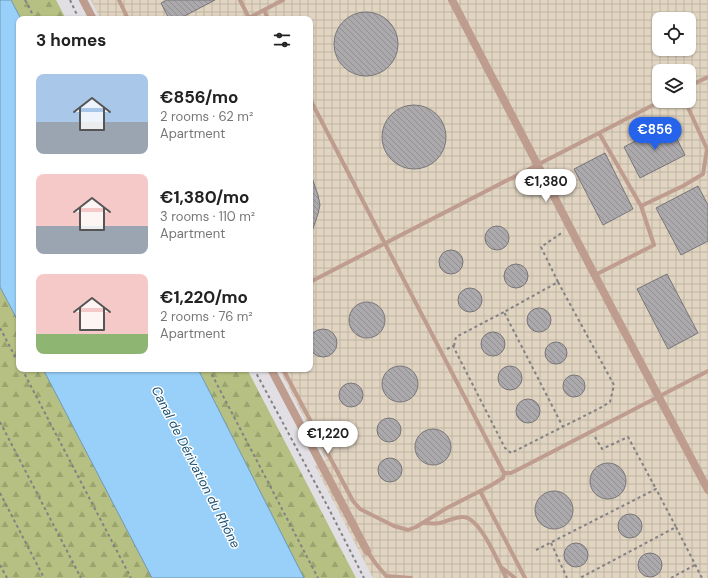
<!DOCTYPE html>
<html lang="en">
<head>
<meta charset="utf-8">
<style>
  body { margin:0; font-family:"DM Sans",sans-serif; background:#f6f6f6; color:#222; height:100vh; display:flex; flex-direction:column; font-size:15px; white-space:nowrap }
  * { box-sizing:border-box; margin:0 }
  p { font-size:13px; color:#767676 }
  .icon { flex:none; width:22px; height:22px; fill:none; stroke:currentColor; stroke-width:2; stroke-linecap:round; stroke-linejoin:round }
  .map { position:relative; flex:1; overflow:hidden }
  .drawer { position:absolute; left:16px; top:16px; width:297px; height:356px; display:flex; flex-direction:column; background:#fff; border-radius:8px; box-shadow:0 1px 3px #0004 }
  .drawer>* { flex:none }
  .tools { position:absolute; left:652px; top:12px; display:grid; gap:8px }
  .tools a { display:grid; place-items:center; width:44px; height:44px; border-radius:8px; background:#fff; box-shadow:0 1px 3px #0004; font-size:20px }
  .price { position:absolute; translate:-50% -34px; padding:0 9px; border-radius:14px; background:#fff; color:#222; font-size:13px; line-height:26px; filter:drop-shadow(0 1px 2px #0008) }
  .price::after { content:''; position:absolute; left:50%; top:24px; width:12px; height:9px; margin-left:-6px; background:inherit; clip-path:polygon(0 0,100% 0,50% 100%) }
  .price.current { background:#2563eb; color:#fff }
  ul { padding:0; list-style:none }
  li { display:flex; align-items:center; gap:12px; height:100px; padding:0 20px }
  li span { display:grid; place-items:center; flex:none; width:112px; height:80px; border-radius:8px; color:#555 }
  li>.icon { margin-inline-start:auto }
  span .icon { width:48px; height:48px; fill:#fffc; stroke-width:1 }
  li b { font-size:17px }
  h2 { display:flex; justify-content:space-between; align-items:center; height:48px; padding:0 20px; font-size:17px }
  .map>svg:first-child { display:block }
  .industrial { fill:url(#industrial-grid); fill-rule:evenodd }
  .forest { fill:url(#forest-firs) }
  .water { fill:#98d0f9; stroke:#6e96b2 }
  .building { fill:url(#building-back-hatch); stroke:#787679 }
  .lines { fill:none; stroke-linecap:round; stroke-linejoin:round }
  .path { stroke:#828184; stroke-width:2; stroke-dasharray:3 3; stroke-linecap:butt }
  .lane { stroke:#bf9d8e; stroke-width:4 }
  .street { stroke:#bf9d8e; stroke-width:8 }
  .labels { text-anchor:middle; dominant-baseline:central; stroke-width:3; stroke-linejoin:round; paint-order:stroke }
  .water-label { font-size:13px; font-style:italic; fill:#184e70; stroke:#fff }
</style>
</head>
<body>
<div class="map">
<svg width="708" height="578" viewBox="0 0 708 578">
  <defs>
    <pattern id="industrial-grid" width="8" height="8" patternUnits="userSpaceOnUse"><rect width="8" height="8" fill="#e1d4c1"/><path d="M0 4h8M4 0v8" fill="none" stroke="#c0b5a5"/></pattern>
    <pattern id="forest-firs" width="22" height="20" patternUnits="userSpaceOnUse"><rect width="22" height="20" fill="#b5c082"/><path d="M5 1l3.5 6h-7zM16 11l3.5 6h-7z" fill="#9aa46f"/></pattern>
    <pattern id="building-back-hatch" width="6" height="6" patternUnits="userSpaceOnUse"><rect width="6" height="6" fill="#aca9ad"/><path d="M-1 5l2 2M0 0l6 6M5-1l2 2" fill="none" stroke="#939094"/></pattern>
  </defs>
  <rect width="100%" height="100%" fill="#e1dfe3"/>
  <path class="industrial" d="M91 0H708V578H373L315 466 326 460 279 369H310V19H100ZM659 19H689V49H659ZM659 71H689V101H659Z"/>
  <path class="forest" d="M11 0H56L66 19H21Z
    M0 287 19 323V369H43L152 578H0Z
    M198 369H247L356 578H304Z"/>
  <path class="water" d="M0 0H11L21 19H19V323L0 287Z
    M43 369H198L304 578H152Z"/>
  <path class="building" d="M167 0H215L179 19H169L161 3Z
    M334 44a32 32 0 1 1 64 0a32 32 0 1 1-64 0Z
    M382 137a32 32 0 1 1 64 0a32 32 0 1 1-64 0Z
    M669 123 685 155 640 178 624 147Z
    M605 153 633 209 603 225 574 169Z
    M311 175 318 195 320 205 318 214 311 234Z
    M698 186 708 205V241L681 255 656 208Z
    M485 238a12 12 0 1 1 24 0a12 12 0 1 1-24 0Z
    M439 262a12 12 0 1 1 24 0a12 12 0 1 1-24 0Z
    M504 276a12 12 0 1 1 24 0a12 12 0 1 1-24 0Z
    M667 274 698 333 668 349 637 289Z
    M458 300a12 12 0 1 1 24 0a12 12 0 1 1-24 0Z
    M349 320a18 18 0 1 1 36 0a18 18 0 1 1-36 0Z
    M527 320a12 12 0 1 1 24 0a12 12 0 1 1-24 0Z
    M309 343a14 14 0 1 1 28 0a14 14 0 1 1-28 0Z
    M481 344a12 12 0 1 1 24 0a12 12 0 1 1-24 0Z
    M545 353a11 11 0 1 1 22 0a11 11 0 1 1-22 0Z
    M382 384a18 18 0 1 1 36 0a18 18 0 1 1-36 0Z
    M498 378a12 12 0 1 1 24 0a12 12 0 1 1-24 0Z
    M563 386a11 11 0 1 1 22 0a11 11 0 1 1-22 0Z
    M339 395a12 12 0 1 1 24 0a12 12 0 1 1-24 0Z
    M516 411a12 12 0 1 1 24 0a12 12 0 1 1-24 0Z
    M377 430a12 12 0 1 1 24 0a12 12 0 1 1-24 0Z
    M415 447a18 18 0 1 1 36 0a18 18 0 1 1-36 0Z
    M378 470a12 12 0 1 1 24 0a12 12 0 1 1-24 0Z
    M590 481a18 18 0 1 1 36 0a18 18 0 1 1-36 0Z
    M535 510a19 19 0 1 1 38 0a19 19 0 1 1-38 0Z
    M618 526a12 12 0 1 1 24 0a12 12 0 1 1-24 0Z
    M564 555a12 12 0 1 1 24 0a12 12 0 1 1-24 0Z
    M638 565a12 12 0 1 1 24 0a12 12 0 1 1-24 0Z"/>
  <g class="lines">
    <path class="path" d="M25 0 35 19
      M70 0 79 19
      M558 282 541 247 563 232
      M0 328 19 364
      M454 346 456 337 504 312
      M447 349 453 346 505 448 511 453 600 408 610 402 614 385 558 282 504 312 563 427
      M22 369 131 578
      M209 369 318 578
      M254 369 328 507 364 578
      M0 422 81 578
      M595 437 602 449 628 437 656 489
      M0 493 44 578
      M676 527 702 578
      M551 543 567 578
      M536 550 656 489 676 527 580 578
      M0 565 7 578
      M671 578 695 565"/>
    <path class="lane" d="M119 0 128 19
      M240 0 249 18
      M264 10 268 19
      M247 19 283 0
      M689 86 708 77
      M310 99 504 473
      M599 133 641 206
      M595 275 654 245 641 206 683 186 703 174 707 149 685 101
      M310 282 661 101
      M283 369 353 501 360 509 394 526 408 530 416 527 445 509 490 486 503 478 504 473
      M504 473H511L521 468 708 371
      M480 491 525 578
      M424 523C429 523 435 524 440 523 447 521 457 516 464 517 481 519 499 564 506 578
      M367 551 376 564 388 578
      M501 567 515 578
      M387 576 411 578"/>
    <path class="street" d="M83 0 93 19
      M452 0 615 314 708 490
      M271 369 367 551"/>
  </g>
  <g class="labels">
    <g class="water-label">
      <text transform="translate(196 467) rotate(63)">Canal de Dérivation du Rhône</text>
    </g>
  </g>
</svg>
<div class="tools">
<a><svg class="icon" aria-label="locate" viewBox="0 0 24 24"><circle cx="12" cy="12" r="6"/><path d="M12 2v4M12 18v4M2 12h4M18 12h4"/></svg></a>
<a><svg class="icon" aria-label="layers" viewBox="0 0 24 24"><path d="M12 4l9 5-9 5-9-5zM3 14l9 5 9-5"/></svg></a>
</div>
<b class="price current" style="left:655px;top:151px">€856</b>
<b class="price" style="left:546px;top:203px">€1,380</b>
<b class="price" style="left:328px;top:455px">€1,220</b>
<section class="drawer">
<h2>3 homes<svg class="icon" aria-label="filters" viewBox="0 0 24 24"><path d="M4 7h16M4 17h16"/><circle cx="9" cy="7" r="2"/><circle cx="15" cy="17" r="2"/></svg></h2>
<ul>
<li><span style="background:linear-gradient(#a9c7e8 60%,#9aa5b1 0)"><svg class="icon" aria-label="home" viewBox="0 0 24 24"><path d="M3 11l9-7 9 7M6 9v11h12V9"/></svg></span><div><b>€856/mo</b><p>2 rooms · 62 m²</p><p>Apartment</p></div></li>
<li><span style="background:linear-gradient(#f6c9c9 65%,#9aa5b1 0)"><svg class="icon" aria-label="home" viewBox="0 0 24 24"><path d="M3 11l9-7 9 7M6 9v11h12V9"/></svg></span><div><b>€1,380/mo</b><p>3 rooms · 110 m²</p><p>Apartment</p></div></li>
<li><span style="background:linear-gradient(#f6c9c9 75%,#8fb573 0)"><svg class="icon" aria-label="home" viewBox="0 0 24 24"><path d="M3 11l9-7 9 7M6 9v11h12V9"/></svg></span><div><b>€1,220/mo</b><p>2 rooms · 76 m²</p><p>Apartment</p></div></li>
</ul>
</section>
</div>
</body>
</html>
